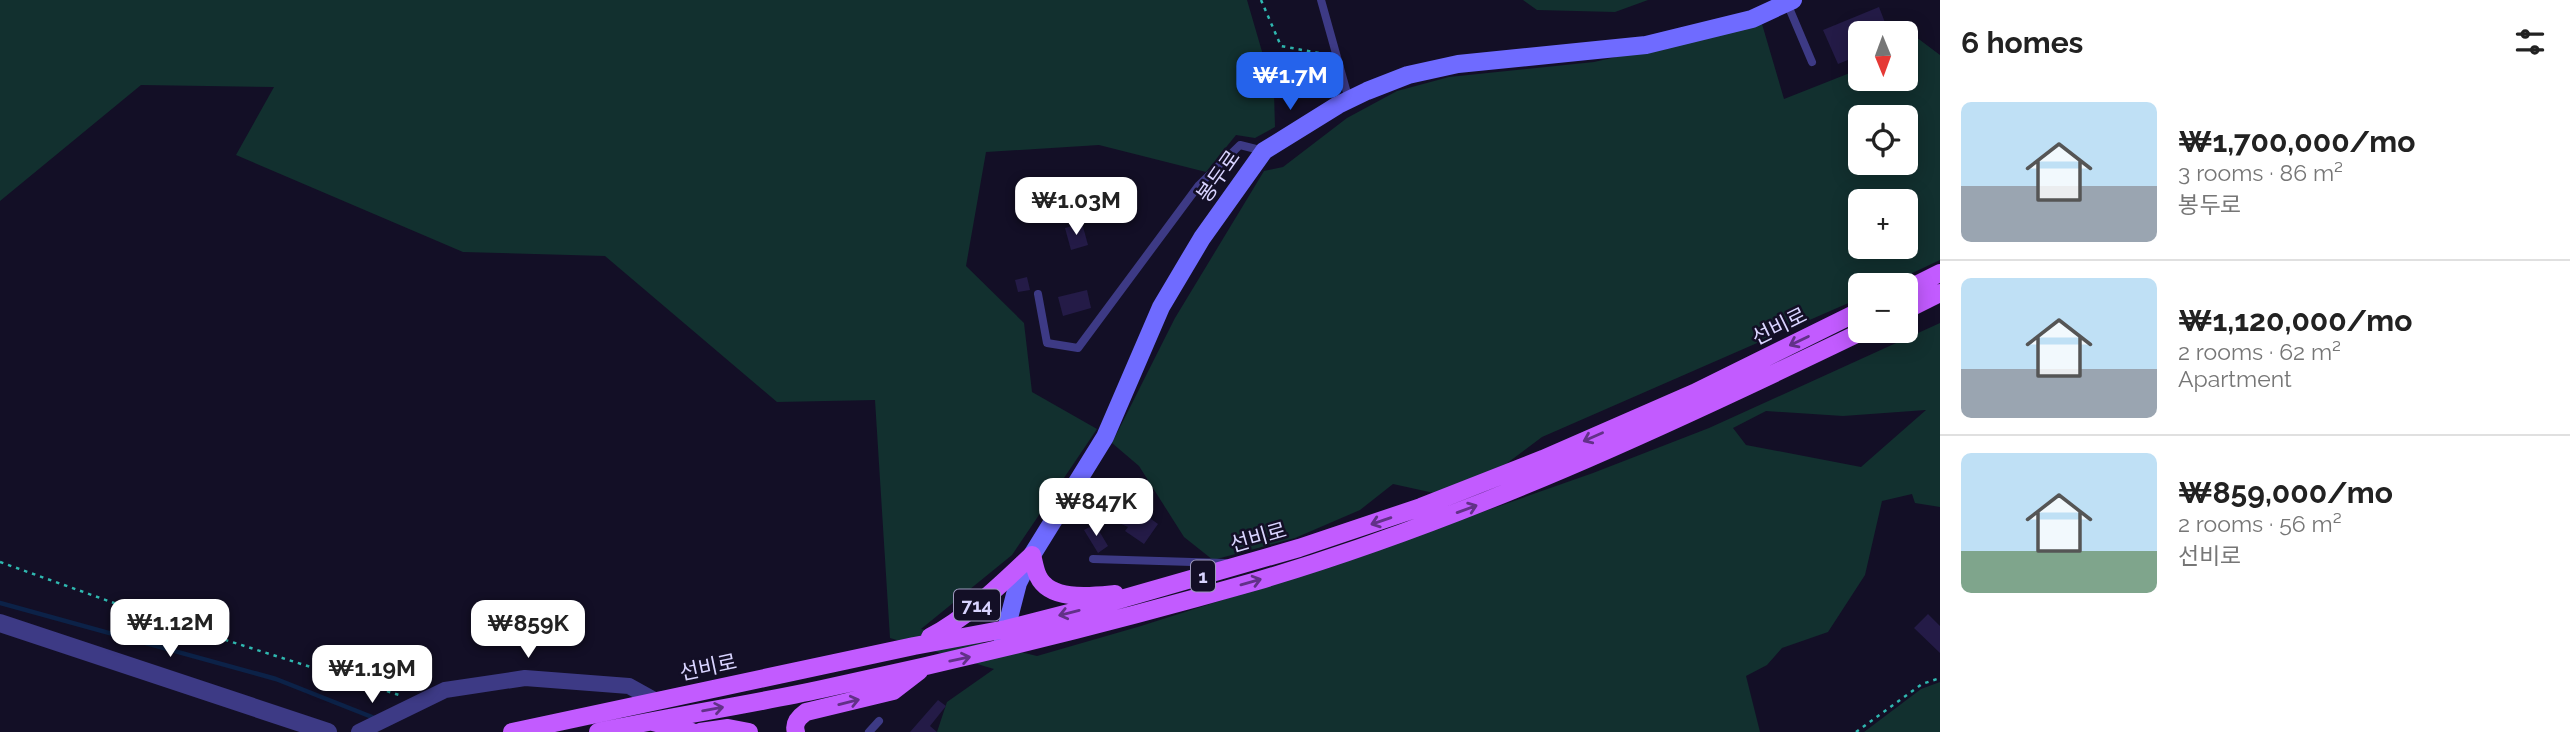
<!DOCTYPE html>
<html lang="en">
<head>
<meta charset="utf-8">
<style>
  body { margin:0; font-family:Raleway,"Noto Sans KR",sans-serif; background:#f2f2f2; color:#222; height:100vh; display:flex; flex-direction:column; font-size:26px; white-space:nowrap }
  * { box-sizing:border-box; margin:0 }
  p { font-size:23px; color:#767676 }
  .icon { flex:none; width:38px; height:38px; fill:none; stroke:currentColor; stroke-width:2; stroke-linecap:round; stroke-linejoin:round }
  .map { position:relative; flex:1; overflow:hidden }
  .details { display:flex; flex-direction:column; background:#fff; width:630px }
  .details>* { flex:none }
  .needle { width:46px; rotate:179deg }
  .tools { position:absolute; left:1848px; top:21px; display:grid; gap:14px }
  .tools a { display:grid; place-items:center; width:70px; height:70px; border-radius:10px; background:#fff; box-shadow:0 4px 18px #0003; font-size:35px }
  .price { position:absolute; translate:-50% -60px; padding:0 16px; border-radius:14px; background:#fff; color:#222; font-size:23px; line-height:46px; filter:drop-shadow(0 2px 4px #0008) }
  .price::after { content:''; position:absolute; left:50%; top:42px; width:21px; height:16px; margin-left:-10px; background:inherit; clip-path:polygon(0 0,100% 0,50% 100%) }
  .price.selected { background:#2563eb; color:#fff }
  ul { padding:0; list-style:none }
  li { display:flex; align-items:center; gap:21px; height:175px; padding:0 21px }
  li+li { border-top:2px solid #e0e0e0 }
  li span { display:grid; place-items:center; flex:none; width:196px; height:140px; border-radius:10px; color:#555 }
  li>.icon { margin-inline-start:auto }
  span .icon { width:84px; height:84px; fill:#fffc; stroke-width:1 }
  li b { font-size:30px }
  h2 { display:flex; justify-content:space-between; align-items:center; height:84px; padding:0 21px; font-size:30px }
  main { display:flex; flex:1; min-height:0 }
  .map>svg:first-child { display:block }
  .green { fill:#12302f; fill-rule:evenodd }
  .lines { fill:none; stroke-linecap:round; stroke-linejoin:round }
  .stream { stroke:#0c2248; stroke-width:4.5 }
  .building { fill:#241b47 }
  .path { stroke:#2fb8b0; stroke-width:2.5; stroke-dasharray:3.5 5; stroke-linecap:butt }
  .service { stroke:#3d3a85; stroke-width:8 }
  .minor { stroke:#3d3a85; stroke-width:16 }
  .tertiary { stroke:#3d3a85; stroke-width:18 }
  .secondary { stroke:#6f6bff; stroke-width:18 }
  .primary { stroke:#c25bff; stroke-width:18 }
  .oneway { stroke:#623188 }
  .labels { text-anchor:middle; dominant-baseline:central; stroke-width:5; stroke-linejoin:round; paint-order:stroke }
  .shield { fill:#130f26; stroke:#9e99be; stroke-width:2 }
  .shield-label { font-size:19px; font-weight:bold; fill:#d9d4ff }
  .street-label { font-size:21px; fill:#d9d4ff; stroke:#130f26 }
</style>
</head>
<body>
<main>
<div class="map">
<svg width="1940" height="732" viewBox="0 0 1940 732">
  <rect width="100%" height="100%" fill="#130f26"/>
  <path class="green" d="M0 0H1247L1274 93 1275 127 1255 138 1236 135 1206 172 1099 145 986 152 966 266 1024 323 1032 392 1097 429 1012 555 921 629 1037 656 1141 626 1335 564 1593 473 1709 428 1940 323V507L1915 503 1912 494 1882 501 1865 575 1828 632 1782 648 1767 665 1746 676 1760 732H937L947 702 994 669 890 638 875 400 777 402 605 256 463 252 236 155 274 87 141 85 0 201ZM1926 410 1861 467 1746 445 1733 428 1766 411 1843 416Z
    M1523 0H1648L1615 12 1537 10Z
    M1762 24 1784 99 1860 69V79H1906L1904 28 1940 55V260L1887 285H1860V298L1542 437 1506 464 1434 493 1393 484 1360 510 1295 538 1213 560 1184 537 1139 466 1112 443 1175 318 1264 171 1283 167 1347 118 1397 91 1449 77 1594 62ZM1860 117H1906V163H1860ZM1860 201H1906V247H1860Z
    M1940 682V732H1864L1921 689Z"/>
  <g class="lines">
    <path class="stream" d="M0 603 276 679 377 719"/>
  </g>
  <path class="building" d="M1879 7 1889 33H1860V55L1838 64 1823 30Z
    M1082 223 1088 245 1071 250 1065 228Z
    M1027 277 1030 290 1018 292 1015 280Z
    M1087 290 1091 308 1063 316 1058 297Z
    M1115 494 1129 500 1128 502 1158 524 1144 544 1125 531 1128 527 1104 516Z
    M1095 524 1108 546 1098 553 1084 530Z
    M1928 614 1940 626V653L1914 628Z
    M938 700 946 706 930 726 937 732H910Z"/>
  <g class="lines">
    <path class="path" d="M1261 0 1281 46 1324 54
      M0 562 153 617 399 695
      M1856 732 1922 684 1940 678"/>
    <path class="service" d="M1321 0 1349 100
      M1787 3 1812 62
      M1038 294 1047 343 1078 348 1199 185 1240 145 1264 151
      M1093 559 1225 563
      M869 732 879 721"/>
    <path class="minor" d="M359 732 445 690 525 678 629 686 656 701"/>
    <path class="tertiary" d="M0 623 328 732"/>
    <path class="secondary" d="M1003 641 1018 583 1032 555 1105 437 1161 307 1202 238 1264 151 1338 105 1367 91 1408 75 1458 64 1646 45 1752 19 1793 0"/>
    <path class="primary" d="M1906 290 1940 273
      M1906 310 1940 293
      M930 637C969 616 1000 585 1032 555 1034 562 1035 570 1038 576 1050 602 1093 596 1115 594
      M653 722 692 732
      M512 732 914 646 1006 629 1104 604 1299 548 1421 507 1543 459 1694 393 1860 311
      M598 732C673 716 748 705 822 689 968 658 1113 622 1257 581 1467 519 1666 426 1863 331
      M700 732 728 728 749 732
      M796 732C793 723 799 717 806 712L893 691 919 671"/>
  </g>
  <defs><path id="oneway-shaft" d="M-6 0H5M1.5-3L5.5 0L1.5 3" fill="none" stroke-width="1.6" stroke-linecap="round" stroke-linejoin="round" transform="scale(1.75)"/></defs>
  <g class="oneway">
    <use href="#oneway-shaft" transform="translate(1799 341) rotate(154)"/>
    <use href="#oneway-shaft" transform="translate(1593 437) rotate(156)"/>
    <use href="#oneway-shaft" transform="translate(1467 509) rotate(-20)"/>
    <use href="#oneway-shaft" transform="translate(1381 521) rotate(161)"/>
    <use href="#oneway-shaft" transform="translate(1251 582) rotate(-16)"/>
    <use href="#oneway-shaft" transform="translate(1069 613) rotate(166)"/>
    <use href="#oneway-shaft" transform="translate(960 659) rotate(-12)"/>
    <use href="#oneway-shaft" transform="translate(849 702) rotate(-14)"/>
    <use href="#oneway-shaft" transform="translate(713 709) rotate(-10)"/>
  </g>
  <g class="labels">
    <g class="shield">
      <rect x="1191" y="560.5" width="24" height="31" rx="5"/>
      <rect x="954" y="589.5" width="46" height="31" rx="5"/>
    </g>
    <g class="shield-label">
      <text x="1203" y="576">1</text>
      <text x="977" y="605">714</text>
    </g>
    <g class="street-label">
      <text transform="translate(1218 176) rotate(-55)">봉두로</text>
      <text transform="translate(1779 326) rotate(-26)">선비로</text>
      <text transform="translate(1258 537) rotate(-16)">선비로</text>
      <text transform="translate(708 667) rotate(-12)">선비로</text>
    </g>
  </g>
</svg>
<div class="tools">
<a><svg class="needle" viewBox="-14 -14 28 28"><path d="M0-13l5 13h-10z" fill="#e53935"/><path d="M0 13l5-13h-10z" fill="#767676"/></svg></a>
<a><svg class="icon" aria-label="locate" viewBox="0 0 24 24"><circle cx="12" cy="12" r="6"/><path d="M12 2v4M12 18v4M2 12h4M18 12h4"/></svg></a>
<a>+</a>
<a>−</a>
</div>
<b class="price selected" style="left:1290px;top:112px">₩1.7M</b>
<b class="price" style="left:1076px;top:237px">₩1.03M</b>
<b class="price" style="left:1096px;top:538px">₩847K</b>
<b class="price" style="left:170px;top:659px">₩1.12M</b>
<b class="price" style="left:528px;top:660px">₩859K</b>
<b class="price" style="left:372px;top:705px">₩1.19M</b>
</div>
<section class="details">
<h2>6 homes<svg class="icon" aria-label="filters" viewBox="0 0 24 24"><path d="M4 7h16M4 17h16"/><circle cx="9" cy="7" r="2"/><circle cx="15" cy="17" r="2"/></svg></h2>
<ul>
<li><span style="background:linear-gradient(#bfe0f5 60%,#9aa5b1 0)"><svg class="icon" aria-label="home" viewBox="0 0 24 24"><path d="M3 11l9-7 9 7M6 9v11h12V9"/></svg></span><div><b>₩1,700,000/mo</b><p>3 rooms · 86 m²</p><p>봉두로</p></div></li>
<li><span style="background:linear-gradient(#bfe0f5 65%,#9aa5b1 0)"><svg class="icon" aria-label="home" viewBox="0 0 24 24"><path d="M3 11l9-7 9 7M6 9v11h12V9"/></svg></span><div><b>₩1,120,000/mo</b><p>2 rooms · 62 m²</p><p>Apartment</p></div></li>
<li><span style="background:linear-gradient(#bfe0f5 70%,#7fa58c 0)"><svg class="icon" aria-label="home" viewBox="0 0 24 24"><path d="M3 11l9-7 9 7M6 9v11h12V9"/></svg></span><div><b>₩859,000/mo</b><p>2 rooms · 56 m²</p><p>선비로</p></div></li>
</ul>
</section>
</main>
</body>
</html>
